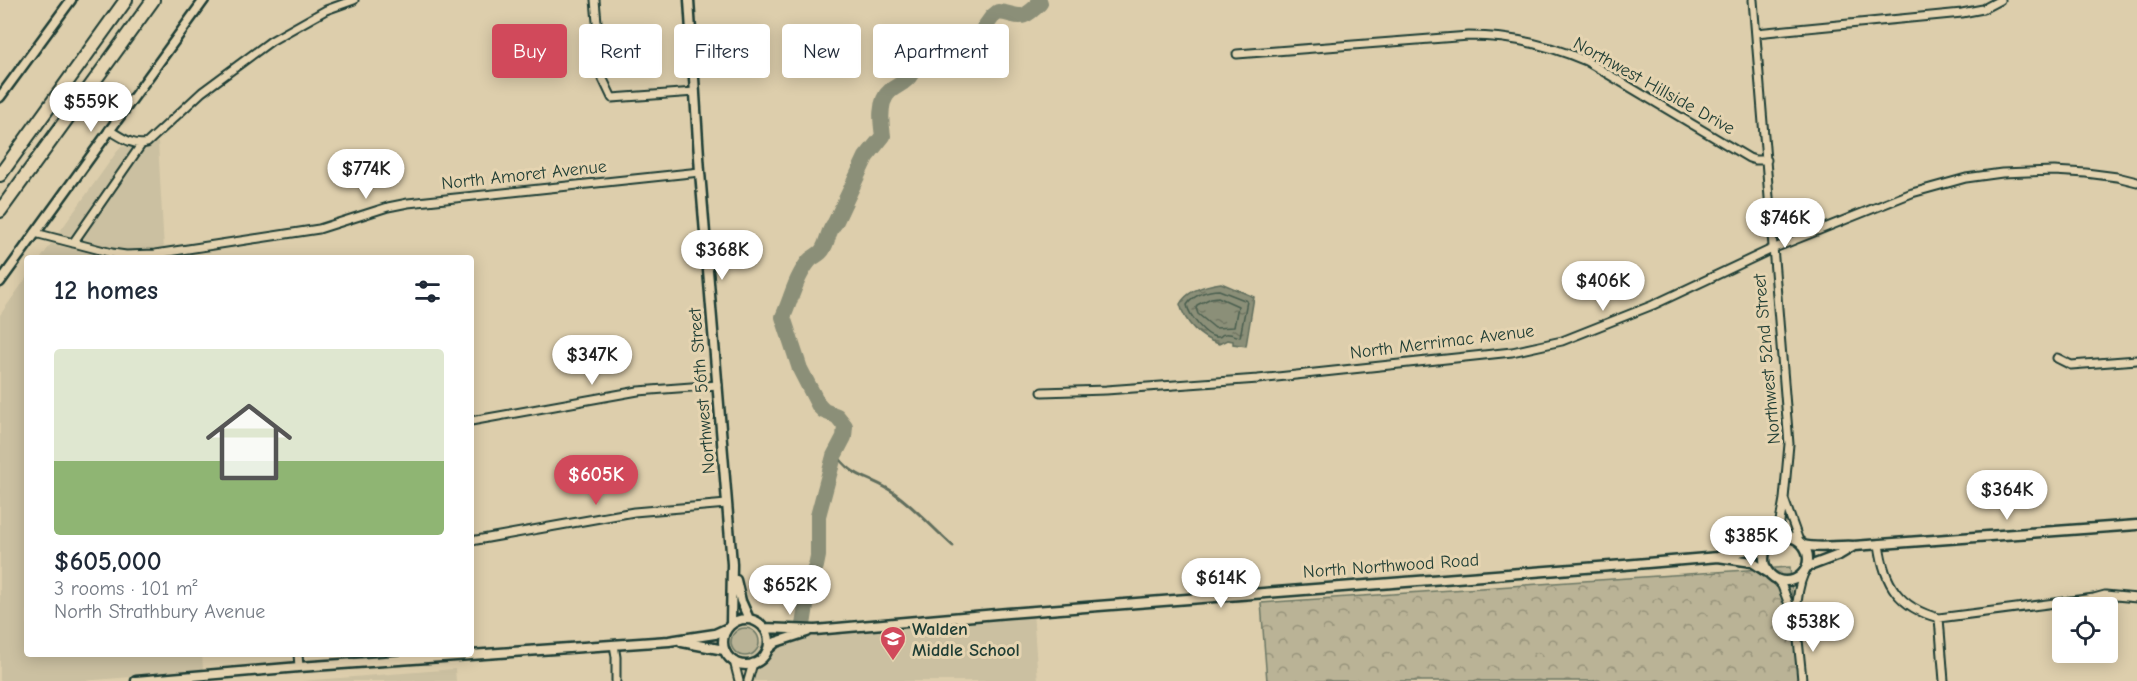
<!DOCTYPE html>
<html lang="en">
<head>
<meta charset="utf-8">
<style>
  body { margin:0; font-family:"Comic Neue",sans-serif; background:#f2f2f3; color:#1f2937; height:100vh; display:flex; flex-direction:column; font-size:22px; white-space:nowrap }
  * { box-sizing:border-box; margin:0 }
  p { font-size:20px; color:#747a83 }
  .icon { flex:none; width:33px; height:33px; fill:none; stroke:currentColor; stroke-width:2; stroke-linecap:round; stroke-linejoin:round }
  .map { position:relative; flex:1; overflow:hidden }
  .details { position:absolute; left:24px; top:255px; width:450px; height:402px; display:flex; flex-direction:column; background:#fff; border-radius:6px; box-shadow:0 3px 15px #0003 }
  .details>* { flex:none }
  .hud { position:absolute; left:492px; top:24px; width:570px; height:54px; display:flex; gap:12px }
  .buttons { position:absolute; left:2052px; top:597px; display:grid; gap:12px }
  .buttons a { display:grid; place-items:center; width:66px; height:66px; border-radius:6px; background:#fff; box-shadow:0 3px 15px #0003; font-size:30px }
  .price { position:absolute; translate:-50% -51px; padding:0 14px; border-radius:21px; background:#fff; color:#222; font-size:20px; line-height:39px; filter:drop-shadow(0 2px 3px #0008) }
  .price::after { content:''; position:absolute; left:50%; top:36px; width:18px; height:14px; margin-left:-9px; background:inherit; clip-path:polygon(0 0,100% 0,50% 100%) }
  .price.current { background:#d1495b; color:#fff }
  ul { padding:0; list-style:none }
  li { display:grid; align-content:center; gap:12px; height:318px; padding:0 30px }
  li span { display:grid; place-items:center; height:186px; border-radius:6px; color:#555 }
  li>.icon { margin-inline-start:auto }
  span .icon { width:108px; height:108px; fill:#fffc; stroke-width:1 }
  li b { font-size:26px }
  h2 { display:flex; justify-content:space-between; align-items:center; height:72px; padding:0 30px; font-size:26px }
  .chip { padding:0 21px; border-radius:6px; background:#fff; box-shadow:0 3px 15px #0003; font-size:21px; line-height:54px }
  .chip.current { background:#d1495b; color:#fff }
  .map>svg:first-child { display:block }
  .built { fill:#cbc0a1 }
  .green { fill:#bab396; stroke:#6c7865; stroke-width:1.5 }
  .park { fill:url(#park-crowns); stroke:#6c7865; stroke-width:1.5 }
  .water { fill:url(#water-ripples); stroke:#606e5d; stroke-width:1.5 }
  .lines { fill:none; stroke-linecap:round; stroke-linejoin:round }
  .shore { stroke:#4a5e4f; stroke-width:1.5 }
  .stream { stroke:#606e5d; stroke-width:3 }
  .river { stroke:#8b8f78; stroke-width:16 }
  .minor-casing { stroke:#1f3d34; stroke-width:11 }
  .tertiary-casing { stroke:#1f3d34; stroke-width:13 }
  .motorway-casing { stroke:#1f3d34; stroke-width:16 }
  .minor { stroke:#e5d4b1; stroke-width:7 }
  .tertiary { stroke:#e5d4b1; stroke-width:8 }
  .motorway { stroke:#e5d4b1; stroke-width:12 }
  .labels { text-anchor:middle; dominant-baseline:central; stroke-width:6; stroke-linejoin:round; paint-order:stroke }
  .street-label { font-size:18px; fill:#1f3d34; stroke:#e5d4b1 }
  .poi-label { font-size:18px; font-weight:bold; fill:#1f3d34; stroke:#e5d4b1; text-anchor:start }
</style>
</head>
<body>
<div class="map">
<svg width="2137" height="681" viewBox="0 0 2137 681">
  <defs>
    <pattern id="park-crowns" width="20" height="18" patternUnits="userSpaceOnUse" patternTransform="scale(1.5)"><rect width="20" height="18" fill="#bab396"/><path d="M2 6a3 3 0 1 1 6 0M12 15a3 3 0 1 1 6 0" fill="none" stroke="#97937b"/></pattern>
    <pattern id="water-ripples" width="26" height="14" patternUnits="userSpaceOnUse" patternTransform="scale(1.5)"><rect width="26" height="14" fill="#8b8f78"/><path d="M2 4q2-2 4 0t4 0M15 11q2-2 4 0t4 0" fill="none" stroke="#717663"/></pattern>
  </defs>
  <rect width="100%" height="100%" fill="#ddceac"/>
  <filter id="ink" filterUnits="userSpaceOnUse"><feTurbulence type="fractalNoise" baseFrequency=".0167" numOctaves="2"/><feDisplacementMap in="SourceGraphic" scale="12" xChannelSelector="R" yChannelSelector="G"/><feConvolveMatrix kernelMatrix="1 2 1 2 8 2 1 2 1" color-interpolation-filters="sRGB"/></filter>
  <g filter="url(#ink)">
    <path class="built" d="M158 142 164 250H124L69 239 58 234 121 146 142 149Z
      M51 244 108 257 122 258H41Z
      M27 277V654H202L203 669 206 671 82 681H0V315Z
      M1033 611 1038 681H751L749 644Z
      M455 669 456 681H301Z"/>
    <path class="green" d="M731 642a14 14 0 1 1 28 0a14 14 0 1 1-28 0Z"/>
    <path class="park" d="M1790 567 1798 681H1267L1261 603Z"/>
    <path class="water" d="M1221 283 1254 297 1246 346 1233 344V341L1227 340 1219 344C1200 338 1185 323 1180 304 1188 290 1206 285 1221 283Z"/>
    <g class="lines">
      <path class="shore" d="M1219 290 1247 301 1240 337C1236 336 1230 333 1225 334 1218 335 1224 337 1216 337 1205 336 1189 315 1187 305 1193 295 1208 290 1219 290Z
        M1218 297 1238 306 1234 327 1215 328 1198 314 1196 308 1197 305 1211 298Z"/>
      <path class="stream" d="M836 453C849 478 876 478 897 495 917 510 934 529 953 546"/>
      <path class="river" d="M803 625 810 581 816 566 818 556V516L834 456 844 437 845 426 837 416 824 411 819 406 800 369 783 317C791 299 796 277 809 261 813 256 820 255 823 249 829 239 827 232 835 223L866 157 883 136C881 123 878 101 890 91 897 85 906 83 911 74 917 65 917 52 927 45 938 37 963 39 977 38L992 17 998 12C1020 14 1019 24 1040 3L1039 0"/>
      <defs>
        <path id="minor" d="M595 0 602 77 612 98 695 92
          M1753 0 1789 444 1784 499 1777 538
          M1756 33 1962 13 1983 9 2000 0
          M1237 54 1469 36C1511 36 1547 44 1586 61L1749 158 1755 160H1767
          M109 130C120 136 133 147 147 143L202 92 271 41 326 10 354 0
          M35 233 112 253 126 255 155 254 319 229 388 207 408 203 700 172
          M73 243 141 145
          M2057 358 2071 365 2137 360
          M1042 392 1106 390 1258 379 1512 352 1562 341 1653 305 1772 249 1912 193 1966 178 2002 173 2054 171 2086 173 2117 177 2137 182
          M471 421 638 391 718 385
          M1784 499 1799 541
          M471 541 634 512 727 504
          M1879 544C1884 584 1899 608 1939 618L2094 598 2105 595 2137 598
          M1777 580 1782 586 1796 623
          M1939 618 1944 681
          M614 645 616 657V681
          M298 654 299 667
          M734 661 739 681
          M748 681 753 663
          M1802 681C1800 647 1790 605 1804 573"/>
        <path id="tertiary" d="M689 0 700 172 732 564 731 624
          M0 97 71 0
          M0 282 204 0
          M1764 559a22 22 0 1 1 44 0a22 22 0 1 1-44 0Z
          M1803 545C1820 549 1836 545 1854 546L2137 525
          M1718 557 1752 562 1767 572
          M1807 567 1839 555 1854 546
          M736 580 741 601 749 619
          M723 642a23 23 0 1 1 46 0a23 23 0 1 1-46 0Z
          M764 628 815 630 1008 613 1624 565 1718 557 1768 545
          M682 642 724 650
          M768 649 776 642 807 632
          M136 681 299 667 669 641 715 634 726 629"/>
        <path id="motorway" d="M0 175 126 0
          M0 211 153 0"/>
      </defs>
      <use href="#minor" class="minor-casing"/>
      <use href="#tertiary" class="tertiary-casing"/>
      <use href="#motorway" class="motorway-casing"/>
      <use href="#minor" class="minor"/>
      <use href="#tertiary" class="tertiary"/>
      <use href="#motorway" class="motorway"/>
    </g>
  </g>
  <defs>
    <symbol id="school-pin" viewBox="-11 -11 22 30"><path d="M0 17L-7.5 6A9.5 9.5 0 1 1 7.5 6Z" fill="#d1495b" stroke="#e5d4b1"/><path d="M0-5L7-2L0 1L-7-2ZM-4 1L0 2.5L4 1V4Q0 6-4 4Z" fill="#fff"/></symbol>
  </defs>
  <g fill-rule="evenodd">
    <use href="#school-pin" x="878" y="624" width="30" height="40"/>
  </g>
  <g class="labels">
    <g class="street-label">
      <text transform="translate(1654 86) rotate(29)">Northwest Hillside Drive</text>
      <text transform="translate(524 175) rotate(-6)">North Amoret Avenue</text>
      <text transform="translate(1442 342) rotate(-7)">North Merrimac Avenue</text>
      <text transform="translate(1767 359) rotate(-95)">Northwest 52nd Street</text>
      <text transform="translate(702 391) rotate(-95)">Northwest 56th Street</text>
      <text transform="translate(1391 566) rotate(-4)">North Northwood Road</text>
    </g>
    <g class="poi-label">
      <text x="912" y="629">Walden<tspan x="912" dy="21">Middle School</tspan></text>
    </g>
  </g>
</svg>
<div class="buttons">
<a><svg class="icon" aria-label="locate" viewBox="0 0 24 24"><circle cx="12" cy="12" r="6"/><path d="M12 2v4M12 18v4M2 12h4M18 12h4"/></svg></a>
</div>
<b class="price" style="left:91px;top:133px">$559K</b>
<b class="price" style="left:366px;top:200px">$774K</b>
<b class="price" style="left:1785px;top:249px">$746K</b>
<b class="price" style="left:722px;top:281px">$368K</b>
<b class="price" style="left:1603px;top:312px">$406K</b>
<b class="price" style="left:592px;top:386px">$347K</b>
<b class="price current" style="left:596px;top:506px">$605K</b>
<b class="price" style="left:2007px;top:521px">$364K</b>
<b class="price" style="left:1751px;top:567px">$385K</b>
<b class="price" style="left:1221px;top:609px">$614K</b>
<b class="price" style="left:790px;top:616px">$652K</b>
<b class="price" style="left:1813px;top:653px">$538K</b>
<div class="hud">
<a class="chip current">Buy</a>
<a class="chip">Rent</a>
<a class="chip">Filters</a>
<a class="chip">New</a>
<a class="chip">Apartment</a>
</div>
<section class="details">
<h2>12 homes<svg class="icon" aria-label="filters" viewBox="0 0 24 24"><path d="M4 7h16M4 17h16"/><circle cx="9" cy="7" r="2"/><circle cx="15" cy="17" r="2"/></svg></h2>
<ul>
<li><span style="background:linear-gradient(#dfe7d0 60%,#8fb573 0)"><svg class="icon" aria-label="home" viewBox="0 0 24 24"><path d="M3 11l9-7 9 7M6 9v11h12V9"/></svg></span><div><b>$605,000</b><p>3 rooms · 101 m²</p><p>North Strathbury Avenue</p></div></li>
</ul>
</section>
</div>
</body>
</html>
